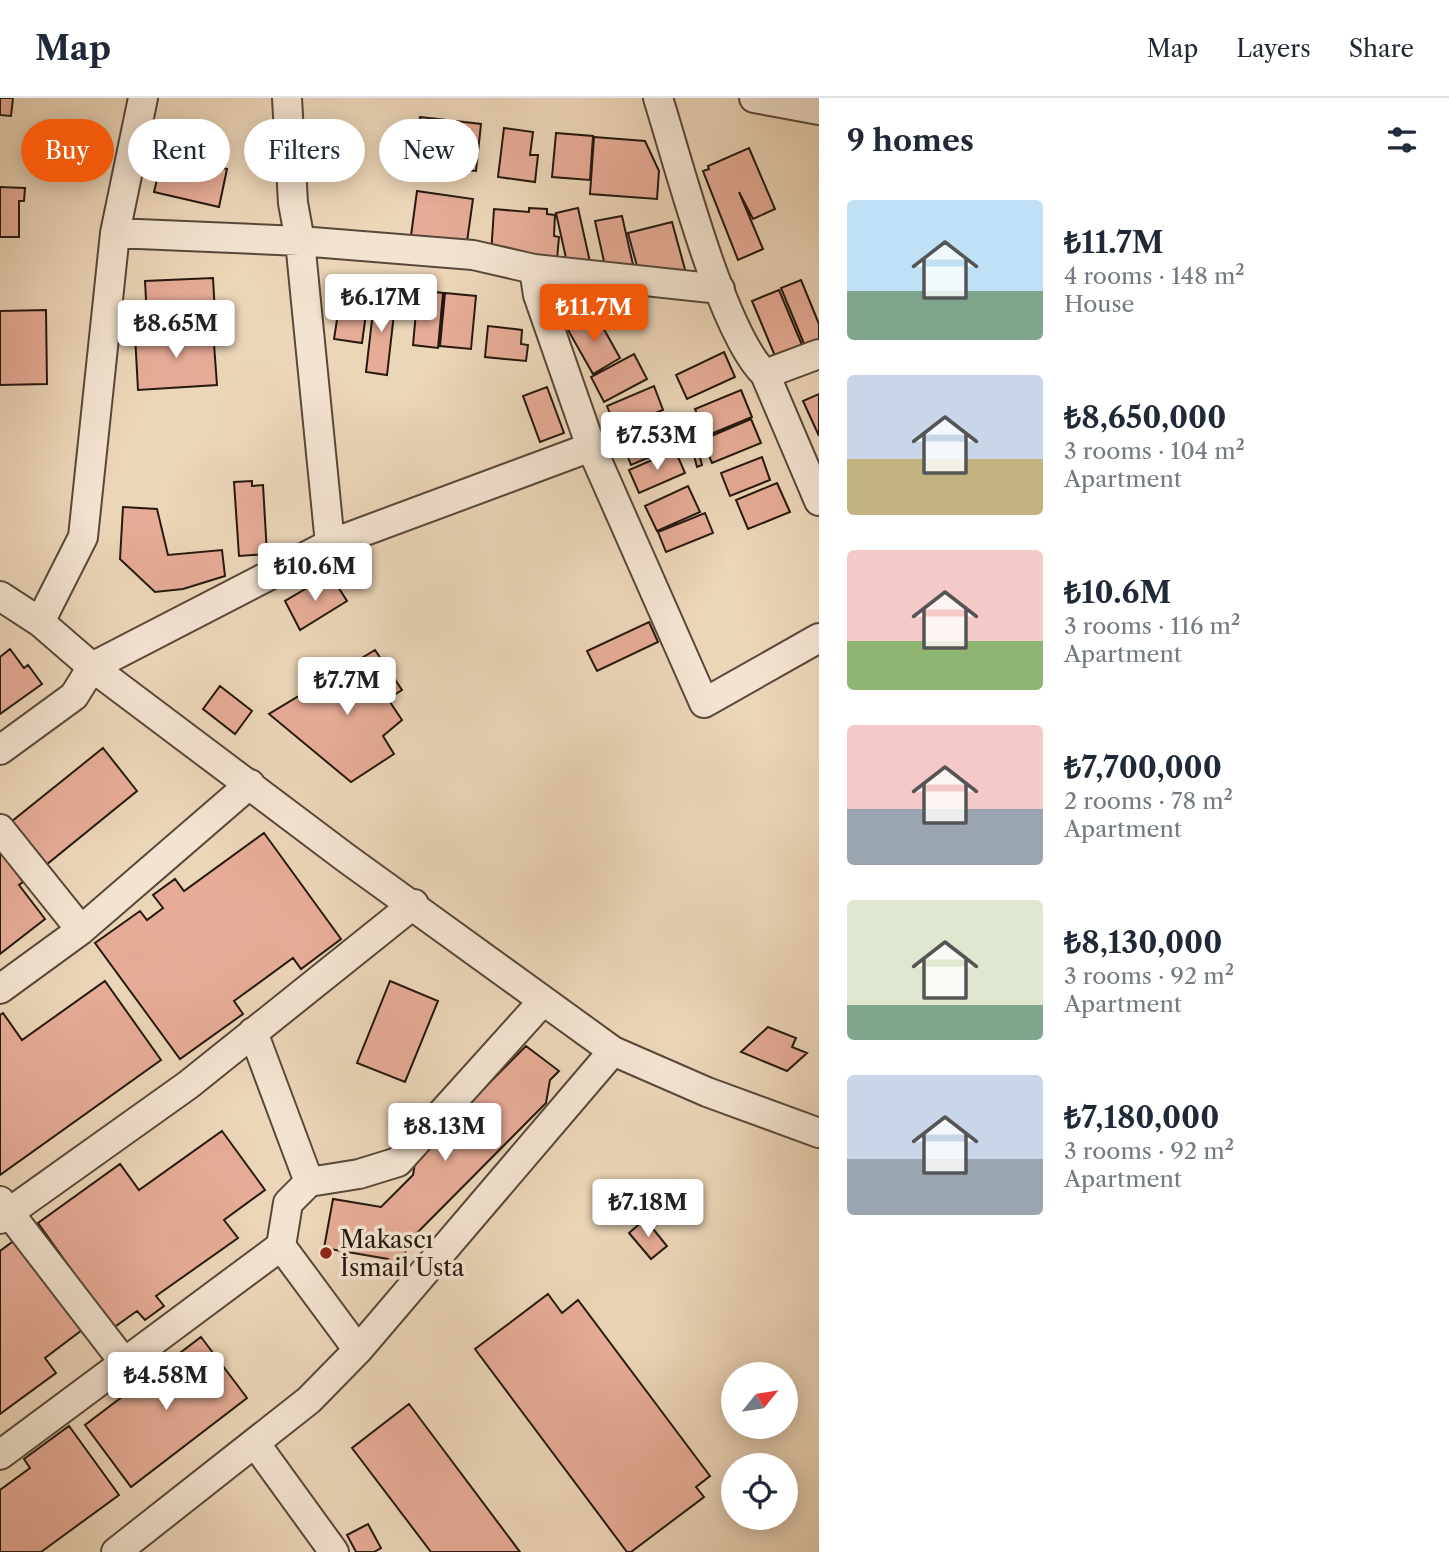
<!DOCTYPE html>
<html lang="en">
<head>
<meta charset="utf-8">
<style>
  body { margin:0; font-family:"Libre Caslon Text",serif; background:#f6f6f7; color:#1f2937; height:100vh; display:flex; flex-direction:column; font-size:26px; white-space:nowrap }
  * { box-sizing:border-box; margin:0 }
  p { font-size:23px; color:#747a83 }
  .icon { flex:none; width:38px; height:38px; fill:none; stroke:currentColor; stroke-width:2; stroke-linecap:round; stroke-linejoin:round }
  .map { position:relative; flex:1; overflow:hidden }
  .details { display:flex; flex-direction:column; background:#fff; width:630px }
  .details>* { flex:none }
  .hud { position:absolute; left:21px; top:21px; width:665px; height:63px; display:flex; gap:14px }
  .needle { width:46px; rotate:60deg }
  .tools { position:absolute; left:721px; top:1264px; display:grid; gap:14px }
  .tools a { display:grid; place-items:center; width:77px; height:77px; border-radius:50%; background:#fff; box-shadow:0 4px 18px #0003; font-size:35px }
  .price { position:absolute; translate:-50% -60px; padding:0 16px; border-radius:7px; background:#fff; color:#222; font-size:23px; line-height:46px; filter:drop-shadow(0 2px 4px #0008) }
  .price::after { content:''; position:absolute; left:50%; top:42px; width:21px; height:16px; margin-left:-10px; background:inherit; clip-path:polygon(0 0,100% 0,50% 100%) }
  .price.on { background:#ea580c; color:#fff }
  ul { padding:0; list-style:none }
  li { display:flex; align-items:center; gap:21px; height:175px; padding:0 28px }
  li span { display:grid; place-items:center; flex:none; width:196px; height:140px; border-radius:7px; color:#555 }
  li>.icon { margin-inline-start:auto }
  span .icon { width:84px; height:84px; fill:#fffc; stroke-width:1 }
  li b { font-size:30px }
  h2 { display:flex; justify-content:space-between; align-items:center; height:84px; padding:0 28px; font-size:30px }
  .pill { padding:0 24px; border-radius:32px; background:#fff; box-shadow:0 4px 18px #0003; font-size:24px; line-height:63px }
  .pill.on { background:#ea580c; color:#fff }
  header { display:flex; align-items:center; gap:42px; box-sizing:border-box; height:98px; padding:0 35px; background:#fff; border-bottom:2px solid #e0e1e3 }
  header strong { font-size:33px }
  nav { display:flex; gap:38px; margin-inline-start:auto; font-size:24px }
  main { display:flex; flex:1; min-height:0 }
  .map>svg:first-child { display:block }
  .building { fill:#e7ac97; stroke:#26190f; stroke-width:2 }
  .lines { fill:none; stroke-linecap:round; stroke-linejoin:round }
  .minor-casing { stroke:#584839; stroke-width:32 }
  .minor { stroke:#f3e4d1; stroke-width:28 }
  .poi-dot { fill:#8f2418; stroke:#f3e4d1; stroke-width:2.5 }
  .labels { text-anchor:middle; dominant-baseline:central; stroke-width:7; stroke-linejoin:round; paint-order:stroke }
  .poi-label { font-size:24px; fill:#26190f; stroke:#f3e4d1; text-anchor:start }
</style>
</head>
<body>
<header>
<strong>Map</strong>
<nav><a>Map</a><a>Layers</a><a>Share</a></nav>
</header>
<main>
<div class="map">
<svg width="819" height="1454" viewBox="0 0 819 1454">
  <rect width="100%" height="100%" fill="#ecd6b8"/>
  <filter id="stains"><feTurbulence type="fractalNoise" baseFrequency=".00286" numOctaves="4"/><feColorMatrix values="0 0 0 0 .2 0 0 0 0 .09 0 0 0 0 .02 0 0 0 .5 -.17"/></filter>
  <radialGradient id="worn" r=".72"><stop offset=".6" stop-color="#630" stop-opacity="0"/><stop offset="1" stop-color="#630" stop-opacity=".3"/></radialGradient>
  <path class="building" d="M0 0H13L11 18 0 17Z
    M420 19 481 26 476 73 411 67Z
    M504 30 533 34 530 57H538L535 84 498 79Z
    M556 35 593 38 590 82 552 79Z
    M594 39 645 43 659 73 657 101 590 96Z
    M749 50 775 111 753 121 739 94 763 151 738 162 703 73 709 71 708 68Z
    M163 56 227 71 219 109 154 94Z
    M0 89 25 90 24 103H19V139H0Z
    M417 93 473 101 466 151 410 145Z
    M529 110 547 111V116L555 117 554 138 559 139 557 161 491 157 494 111 529 114Z
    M578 110 590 164 568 169 556 115Z
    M622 118 634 171 607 177 595 123Z
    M672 124 686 175 640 179 628 135Z
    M213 180 215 216 147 220 145 183Z
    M801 182 819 226V254L809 258 781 190Z
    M342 190 369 194 362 245 334 241Z
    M418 192 443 195 438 250 413 247Z
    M779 192 807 259 780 270 752 203Z
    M445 195 476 198 471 251 440 248Z
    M375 196 396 198 387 277 366 274Z
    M46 212 47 286 0 287V213Z
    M596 217 620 260 593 276 568 232Z
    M488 228 522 232 521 246 528 247 526 263 485 259Z
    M213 232 217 287 138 292 135 237Z
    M724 254 735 279 687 301 676 277Z
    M634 256 647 281 604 304 591 279Z
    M654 288 663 312 616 331 607 308Z
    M547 289 564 335 540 344 523 298Z
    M741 292 752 319 706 338 695 311Z
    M819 296V338L803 303Z
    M751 321 761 345 712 365 702 342Z
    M669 326 678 347 631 367 623 346Z
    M696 345 702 367 697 369 691 346Z
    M675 352 685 375 639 395 629 372Z
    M762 359 770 382 730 398 721 375Z
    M252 383V388L263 387 267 456 239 458 234 384Z
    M777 385 790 414 748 431 736 402Z
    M688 388 700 414 657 433 645 408Z
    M123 409 157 411 168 457 222 452 225 478 183 491 155 494 120 461Z
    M705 415 713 435 666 454 658 434Z
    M333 481 347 503 300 532 285 503 312 487 315 492Z
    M649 524 658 544 597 573 587 553Z
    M10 551 24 570 28 567 42 586 0 616V559Z
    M375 552 402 592 388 601 402 622 383 638 394 656 351 684 269 616Z
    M220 588 252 613 235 636 203 611Z
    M103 650 137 693 41 771 6 728Z
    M264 735 341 841 301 871 293 860 234 903 243 916 180 961 95 845 140 813 147 822 163 810 153 797 175 781 184 793Z
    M0 753 23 784 19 787 45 821 0 856Z
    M105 883 161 962 0 1077V917L3 915 22 942Z
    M390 883 438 903 405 984 357 965Z
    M768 929 796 940 792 949 807 955 787 973 741 954Z
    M526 948 559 973 550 982 546 1005 407 1145 405 1159 396 1169 388 1161 324 1150 333 1101 381 1109 413 1077 416 1059Z
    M222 1033 265 1092 224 1122 238 1140 156 1198 164 1208 145 1222 137 1213 113 1230 38 1125 120 1066 139 1092Z
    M645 1121 667 1148 651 1161 629 1135Z
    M19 1139 86 1229 45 1260 56 1275 0 1316V1153Z
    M548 1196 562 1215 578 1202 710 1378 696 1389 704 1399 631 1454H627L475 1251Z
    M201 1239 247 1300 131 1389 85 1327Z
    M409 1306 520 1454H431L352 1350Z
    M69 1328 119 1397 41 1454H0V1392L30 1370 24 1361Z
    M368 1426 381 1450 374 1454H356L347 1437Z"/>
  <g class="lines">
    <defs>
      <path id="minor" d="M287 0 293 105 300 143 330 446
        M658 0C678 63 722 236 765 276L819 403
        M754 0 819 12
        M115 135 300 143 473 157 534 171 720 191
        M534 171 538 197 591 349 704 605 819 540
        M765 276 819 256
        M0 498 40 524 92 569 346 760 613 953 707 994 819 1035
        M40 524 83 439 115 135 143 0
        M0 652 74 598 92 569 330 446 591 349
        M0 731 81 832
        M0 891 81 832 250 686
        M309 1084 359 1076 398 1064 543 903
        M0 1103 123 1263
        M0 1121 188 987 414 806
        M281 1148 358 1252
        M255 1345 334 1454
        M0 1357 281 1148 288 1105 309 1084 253 934
        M116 1454 309 1302 358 1252 613 953"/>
    </defs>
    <use href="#minor" class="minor-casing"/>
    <use href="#minor" class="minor"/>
  </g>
  <circle class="poi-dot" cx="326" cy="1155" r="7"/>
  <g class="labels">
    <g class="poi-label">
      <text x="340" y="1141">Makascı<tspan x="340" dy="28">İsmail Usta</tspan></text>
    </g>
  </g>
  <rect width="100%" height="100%" filter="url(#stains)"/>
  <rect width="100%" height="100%" fill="url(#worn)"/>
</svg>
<div class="tools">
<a><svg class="needle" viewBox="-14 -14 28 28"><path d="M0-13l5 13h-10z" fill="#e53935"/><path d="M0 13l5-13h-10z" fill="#747a83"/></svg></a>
<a><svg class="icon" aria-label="locate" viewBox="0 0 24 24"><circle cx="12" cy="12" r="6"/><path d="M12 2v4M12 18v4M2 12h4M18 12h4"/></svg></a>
</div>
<b class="price" style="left:381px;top:236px">₺6.17M</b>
<b class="price on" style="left:594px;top:246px">₺11.7M</b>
<b class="price" style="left:176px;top:262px">₺8.65M</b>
<b class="price" style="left:657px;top:374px">₺7.53M</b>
<b class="price" style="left:315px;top:505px">₺10.6M</b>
<b class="price" style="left:347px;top:619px">₺7.7M</b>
<b class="price" style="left:445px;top:1065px">₺8.13M</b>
<b class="price" style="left:648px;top:1141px">₺7.18M</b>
<b class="price" style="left:166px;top:1314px">₺4.58M</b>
<div class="hud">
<a class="pill on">Buy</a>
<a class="pill">Rent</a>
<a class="pill">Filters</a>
<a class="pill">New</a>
</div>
</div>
<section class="details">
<h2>9 homes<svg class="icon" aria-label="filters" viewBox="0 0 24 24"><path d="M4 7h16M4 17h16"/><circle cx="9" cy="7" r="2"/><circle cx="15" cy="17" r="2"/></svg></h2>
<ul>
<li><span style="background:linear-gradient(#bfe0f5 65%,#7fa58c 0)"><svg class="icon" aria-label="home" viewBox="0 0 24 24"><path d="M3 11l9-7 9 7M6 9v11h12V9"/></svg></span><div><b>₺11.7M</b><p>4 rooms · 148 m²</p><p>House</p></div></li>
<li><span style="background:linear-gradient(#c9d6e8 60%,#c2b280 0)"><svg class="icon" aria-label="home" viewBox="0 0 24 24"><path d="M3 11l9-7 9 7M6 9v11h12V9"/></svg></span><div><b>₺8,650,000</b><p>3 rooms · 104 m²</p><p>Apartment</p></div></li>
<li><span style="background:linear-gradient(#f6c9c9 65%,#8fb573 0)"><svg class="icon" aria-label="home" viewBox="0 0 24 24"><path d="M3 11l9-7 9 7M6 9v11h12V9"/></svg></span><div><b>₺10.6M</b><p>3 rooms · 116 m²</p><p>Apartment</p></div></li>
<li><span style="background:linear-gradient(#f6c9c9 60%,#9aa5b1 0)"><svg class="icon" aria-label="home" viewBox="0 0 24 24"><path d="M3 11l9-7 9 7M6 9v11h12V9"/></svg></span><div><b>₺7,700,000</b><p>2 rooms · 78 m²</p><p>Apartment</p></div></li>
<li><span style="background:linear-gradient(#dfe7d0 75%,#7fa58c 0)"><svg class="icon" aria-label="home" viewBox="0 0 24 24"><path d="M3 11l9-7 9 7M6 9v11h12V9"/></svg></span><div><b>₺8,130,000</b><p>3 rooms · 92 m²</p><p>Apartment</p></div></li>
<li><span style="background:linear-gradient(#c9d6e8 60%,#9aa5b1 0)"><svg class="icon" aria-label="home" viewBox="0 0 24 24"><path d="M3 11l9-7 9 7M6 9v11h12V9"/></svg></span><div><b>₺7,180,000</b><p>3 rooms · 92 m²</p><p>Apartment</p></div></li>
</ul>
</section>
</main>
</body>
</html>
